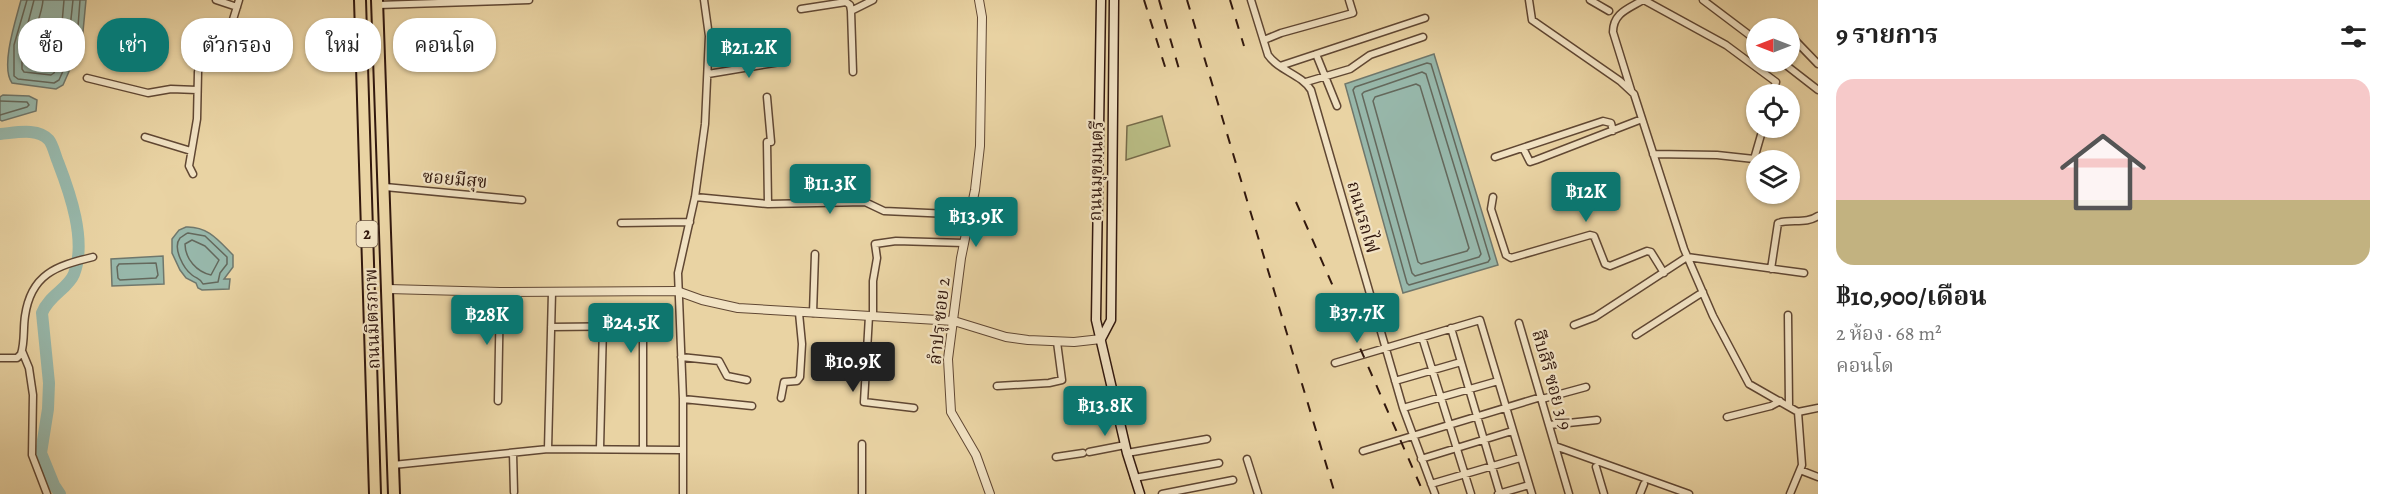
<!DOCTYPE html>
<html lang="th">
<head>
<meta charset="utf-8">
<style>
  body { margin:0; font-family:Alegreya,"Noto Serif Thai",serif; background:#f6f6f6; color:#222; height:100vh; display:flex; flex-direction:column; font-size:22px; white-space:nowrap }
  * { box-sizing:border-box; margin:0 }
  p { font-size:20px; color:#767676 }
  .icon { flex:none; width:33px; height:33px; fill:none; stroke:currentColor; stroke-width:2; stroke-linecap:round; stroke-linejoin:round }
  .map { position:relative; flex:1; overflow:hidden }
  .side { display:flex; flex-direction:column; background:#fff; width:570px }
  .side>* { flex:none }
  .top-card { position:absolute; left:18px; top:18px; width:570px; height:54px; display:flex; gap:12px }
  .needle { width:39px; rotate:270deg }
  .tools { position:absolute; left:1746px; top:18px; display:grid; gap:12px }
  .tools a { display:grid; place-items:center; width:54px; height:54px; border-radius:50%; background:#fff; box-shadow:0 2px 4px #0004; font-size:30px }
  .price { position:absolute; translate:-50% -51px; padding:0 14px; border-radius:6px; background:#0f766e; color:#fff; font-size:20px; line-height:39px; filter:drop-shadow(0 2px 3px #0008) }
  .price::after { content:''; position:absolute; left:50%; top:36px; width:18px; height:14px; margin-left:-9px; background:inherit; clip-path:polygon(0 0,100% 0,50% 100%) }
  .price.selected { background:#222; color:#fff }
  ul { padding:0; list-style:none }
  li { display:grid; align-content:center; gap:12px; height:318px; padding:0 18px }
  li span { display:grid; place-items:center; height:186px; border-radius:18px; color:#555 }
  li>.icon { margin-inline-start:auto }
  span .icon { width:108px; height:108px; fill:#fffc; stroke-width:1 }
  li b { font-size:26px }
  h2 { display:flex; justify-content:space-between; align-items:center; height:72px; padding:0 18px; font-size:26px }
  .chip { padding:0 21px; border-radius:24px; background:#fff; box-shadow:0 2px 4px #0004; font-size:21px; line-height:54px }
  .chip.selected { background:#0f766e; color:#fff }
  main { display:flex; flex:1; min-height:0 }
  .map>svg:first-child { display:block }
  .green { fill:#b9bc84; stroke:#766a49; stroke-width:1.5 }
  .water { fill:#97b7aa; stroke:#6f776c; stroke-width:1.5 }
  .lines { fill:none; stroke-linecap:round; stroke-linejoin:round }
  .shore { stroke:#64685c; stroke-width:1.5 }
  .river { stroke:#97b7aa; stroke-width:12 }
  .minor-casing { stroke:#604733; stroke-width:9 }
  .tertiary-casing { stroke:#604733; stroke-width:10 }
  .secondary-casing { stroke:#32180e; stroke-width:11 }
  .trunk-casing { stroke:#32180e; stroke-width:14 }
  .minor { stroke:#f1e2c3; stroke-width:6 }
  .tertiary { stroke:#f1e2c3; stroke-width:8 }
  .secondary { stroke:#f1e2c3; stroke-width:8 }
  .trunk { stroke:#e9d3a3; stroke-width:10 }
  .rail { stroke:#32180e; stroke-width:2; stroke-dasharray:10 10; stroke-linecap:butt }
  .labels { text-anchor:middle; dominant-baseline:central; stroke-width:4.5; stroke-linejoin:round; paint-order:stroke }
  .shield { fill:#f1e2c3; stroke:#6b5544; stroke-width:1.5 }
  .shield-label { font-size:16px; font-weight:bold; fill:#32180e }
  .street-label { font-size:18px; fill:#32180e; stroke:#f1e2c3 }
</style>
</head>
<body>
<main>
<div class="map">
<svg width="1818" height="494" viewBox="0 0 1818 494">
  <rect width="100%" height="100%" fill="#e9d3a3"/>
  <filter id="stains"><feTurbulence type="fractalNoise" baseFrequency=".00333" numOctaves="4"/><feColorMatrix values="0 0 0 0 .2 0 0 0 0 .09 0 0 0 0 .02 0 0 0 .5 -.17"/></filter>
  <radialGradient id="worn" r=".72"><stop offset=".6" stop-color="#630" stop-opacity="0"/><stop offset="1" stop-color="#630" stop-opacity=".3"/></radialGradient>
  <path class="green" d="M1162 116 1170 146 1126 160 1127 126Z"/>
  <path class="water" d="M21 0H86L82 42 63 85 56 89 12 83C0 67 16 19 21 0Z
    M1434 54 1498 265 1403 293 1345 84Z
    M3 95 29 96 37 100 36 111 2 121 0 120V97Z
    M186 227C208 226 219 241 233 255V267L224 279H230L229 289 202 290 198 288 196 283 186 278 180 270 172 253V239L179 230Z
    M163 256 164 284 112 286 111 259Z"/>
  <g class="lines">
    <path class="shore" d="M27 0 14 45V76L18 79 54 83 59 80 77 40 80 0
      M34 0 22 46V69L24 72 51 75 54 73 69 38 73 0
      M43 0C42 20 24 45 33 64L45 65 61 35 64 0
      M1427 63 1431 64 1490 259 1488 262 1409 285 1407 283 1353 90 1355 87Z
      M1422 72 1426 74 1481 254 1479 257 1415 276 1412 273 1362 94 1364 92Z
      M1416 84 1420 86 1469 248 1467 251 1421 264 1418 262 1373 101 1375 97Z
      M0 101 27 102 29 105 27 107 0 115
      M188 233 205 236 227 257V264L220 273 218 282 203 284C200 278 197 279 192 275 184 269 172 248 180 238 180 238 187 233 188 233Z
      M192 240 205 246 219 260 211 275C197 272 185 259 185 244Z
      M156 263 158 275 156 278 120 280 118 278 117 267 119 264Z"/>
    <path class="river" d="M0 134C14 133 38 127 49 140 53 145 55 155 58 162 70 193 87 241 74 274 68 289 49 295 42 313L49 383 48 409 41 453 54 485 60 494"/>
    <defs>
      <path id="minor" d="M216 0 237 7
        M1251 0 1268 55C1279 71 1301 74 1311 90L1403 408 1435 494
        M1529 0 1532 20 1620 81 1634 94 1684 249 1713 316 1749 384 1798 412 1802 465 1790 494
        M1590 0 1609 11
        M1644 0 1726 45 1776 82 1772 94
        M1703 0 1756 40
        M378 5 529 0
        M801 9 846 2 850 5 851 11
        M1778 23 1783 28
        M1790 35 1818 64
        M1264 40 1281 33 1353 13 1349 0
        M1316 54 1337 106
        M1782 62 1818 90
        M1280 66 1425 18
        M853 72 851 11 873 0
        M708 74 786 61
        M87 78 148 93 171 89 197 90
        M1306 82 1350 69 1370 55 1423 37
        M1631 90 1613 32C1613 13 1628 9 1643 0
        M767 97 771 142
        M145 137 191 151
        M767 142 768 204
        M1523 148 1530 162 1536 160 1642 119
        M1653 154 1717 155 1754 159 1763 128
        M1495 157 1603 121 1611 123 1613 131
        M193 174 189 166 197 119 198 72 202 56 213 41 231 26 239 0
        M385 187 522 200
        M695 197 768 204 865 202 884 211 950 214 957 217 967 231
        M1493 197 1491 209 1506 255 1511 258 1590 235 1594 236 1605 264 1610 266 1647 251 1651 252 1664 273
        M621 223 690 222
        M1771 269 1778 223C1791 219 1807 224 1818 216
        M813 313 815 254
        M1788 315 1789 406
        M869 316 864 402 914 408
        M873 316V281L877 258 875 244 896 241 964 243
        M1519 323 1569 494
        M1574 325 1595 317 1687 257 1804 273
        M551 327 643 326V449
        M1451 328 1500 494
        M1636 335 1703 292
        M1422 337 1471 494
        M22 351 29 368 33 395 32 455 47 494
        M681 357 719 361 727 376 747 380
        M0 358H17L21 354C25 341 23 329 25 316 31 274 56 266 93 257
        M1335 363 1480 320 1532 494
        M1395 381 1461 362
        M997 386 1049 383 1062 380 1057 342
        M781 398 784 382 797 381 800 377 802 344 799 313
        M683 399 752 406
        M1542 399 1586 387
        M498 401 500 292
        M1403 408 1498 381
        M1798 412 1818 408
        M1727 417 1771 406 1780 401
        M1549 425 1597 420
        M862 444V494
        M1555 446 1689 494
        M600 448 603 326
        M548 449 552 292
        M1363 451 1541 397
        M1089 452 1125 445
        M513 453 514 492
        M1127 453 1207 439
        M1056 457 1083 453
        M1247 459 1258 494
        M1421 459 1512 431
        M393 465 548 449 681 450
        M1596 467 1604 494
        M1800 470 1818 477
        M1134 478 1219 463
        M1431 484 1520 458
        M683 494V399L678 273 695 197 705 124 709 36 704 0
        M1162 494 1233 480
        M1498 494 1529 485
        M1640 494 1644 484"/>
      <path id="tertiary" d="M979 0 982 17 980 146 975 190 961 258 948 359 951 412 976 455 990 494
        M388 289 500 292 677 291 702 300 738 308 954 321 1006 337 1028 340 1074 342 1101 339"/>
      <path id="secondary" d="M1101 0 1096 320 1127 453 1140 494
        M1101 339 1111 320 1114 0"/>
      <path id="trunk" d="M360 0 375 494
        M377 0 394 494"/>
    </defs>
    <use href="#minor" class="minor-casing"/>
    <use href="#tertiary" class="tertiary-casing"/>
    <use href="#secondary" class="secondary-casing"/>
    <use href="#trunk" class="trunk-casing"/>
    <use href="#minor" class="minor"/>
    <use href="#tertiary" class="tertiary"/>
    <use href="#secondary" class="secondary"/>
    <use href="#trunk" class="trunk"/>
    <path class="rail" d="M1144 0 1167 73
      M1159 0 1181 76
      M1187 0 1335 494
      M1230 0 1244 46
      M1296 202 1424 494"/>
  </g>
  <g class="labels">
    <rect class="shield" x="356.5" y="221" width="21" height="26" rx="4.5"/>
    <g class="shield-label">
      <text x="367" y="234">2</text>
    </g>
    <g class="street-label">
      <text transform="translate(1096 171) rotate(-89)">ถนนมุขมนตรี</text>
      <text transform="translate(455 179) rotate(5)">ซอยมีสุข</text>
      <text transform="translate(1363 217) rotate(74)">ถนนรถไฟ</text>
      <text transform="translate(372 319) rotate(-92)">ถนนมิตรภาพ</text>
      <text transform="translate(939 321) rotate(-84)">ลำปรุ ซอย 2</text>
      <text transform="translate(1552 380) rotate(74)">สืบสิริ ซอย 3/9</text>
    </g>
  </g>
  <rect width="100%" height="100%" filter="url(#stains)"/>
  <rect width="100%" height="100%" fill="url(#worn)"/>
</svg>
<div class="tools">
<a><svg class="needle" viewBox="-14 -14 28 28"><path d="M0-13l5 13h-10z" fill="#e53935"/><path d="M0 13l5-13h-10z" fill="#767676"/></svg></a>
<a><svg class="icon" aria-label="locate" viewBox="0 0 24 24"><circle cx="12" cy="12" r="6"/><path d="M12 2v4M12 18v4M2 12h4M18 12h4"/></svg></a>
<a><svg class="icon" aria-label="layers" viewBox="0 0 24 24"><path d="M12 4l9 5-9 5-9-5zM3 14l9 5 9-5"/></svg></a>
</div>
<b class="price" style="left:749px;top:79px">฿21.2K</b>
<b class="price" style="left:830px;top:215px">฿11.3K</b>
<b class="price" style="left:1586px;top:223px">฿12K</b>
<b class="price" style="left:976px;top:248px">฿13.9K</b>
<b class="price" style="left:1357px;top:344px">฿37.7K</b>
<b class="price" style="left:487px;top:346px">฿28K</b>
<b class="price" style="left:631px;top:354px">฿24.5K</b>
<b class="price selected" style="left:853px;top:393px">฿10.9K</b>
<b class="price" style="left:1105px;top:437px">฿13.8K</b>
<div class="top-card">
<a class="chip">ซื้อ</a>
<a class="chip selected">เช่า</a>
<a class="chip">ตัวกรอง</a>
<a class="chip">ใหม่</a>
<a class="chip">คอนโด</a>
</div>
</div>
<section class="side">
<h2>9 รายการ<svg class="icon" aria-label="filters" viewBox="0 0 24 24"><path d="M4 7h16M4 17h16"/><circle cx="9" cy="7" r="2"/><circle cx="15" cy="17" r="2"/></svg></h2>
<ul>
<li><span style="background:linear-gradient(#f6c9c9 65%,#c2b280 0)"><svg class="icon" aria-label="home" viewBox="0 0 24 24"><path d="M3 11l9-7 9 7M6 9v11h12V9"/></svg></span><div><b>฿10,900/เดือน</b><p>2 ห้อง · 68 m²</p><p>คอนโด</p></div></li>
</ul>
</section>
</main>
</body>
</html>
